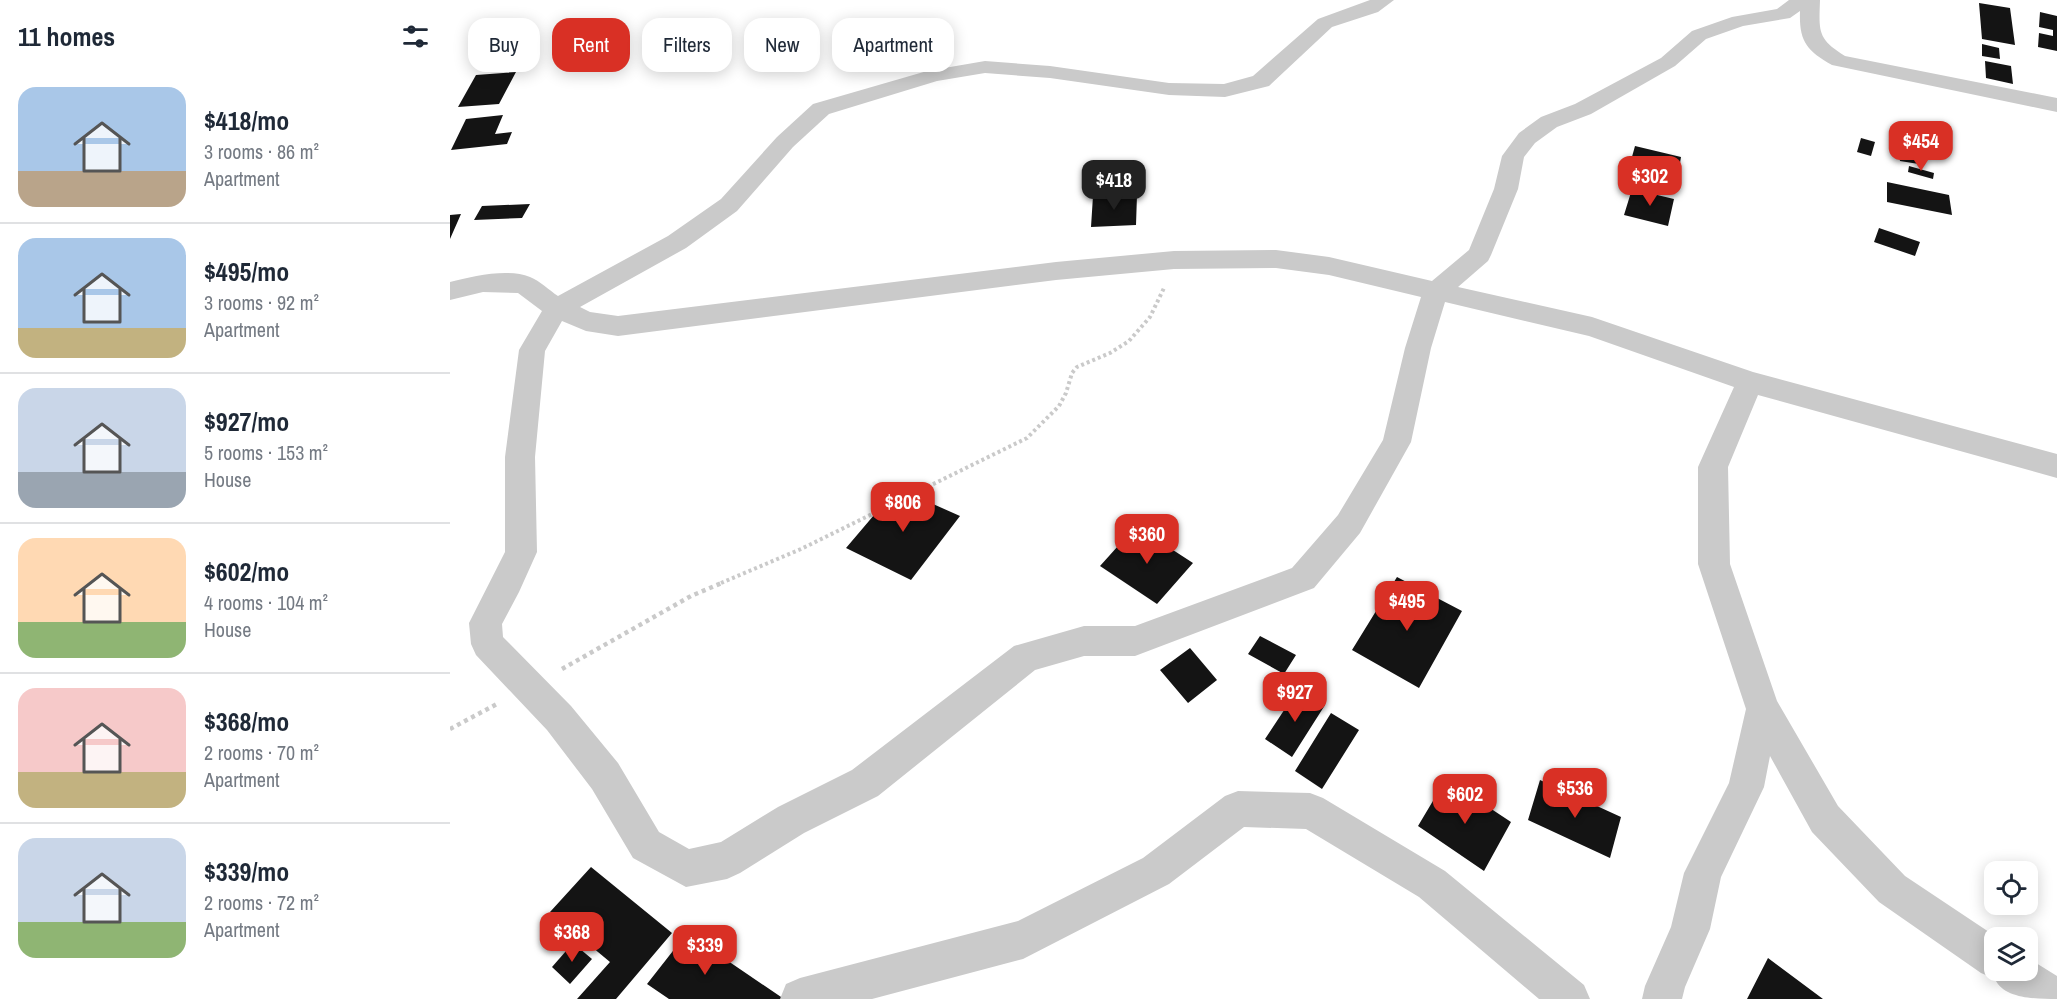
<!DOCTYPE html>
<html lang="en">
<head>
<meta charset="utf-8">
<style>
  body { margin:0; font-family:"Archivo Narrow",sans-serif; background:#f2f2f3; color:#1f2937; height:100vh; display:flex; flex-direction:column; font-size:22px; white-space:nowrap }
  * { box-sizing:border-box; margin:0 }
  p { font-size:20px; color:#747a83 }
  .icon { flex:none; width:33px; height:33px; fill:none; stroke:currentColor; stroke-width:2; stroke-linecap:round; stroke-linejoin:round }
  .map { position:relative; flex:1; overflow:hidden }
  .side { display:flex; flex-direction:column; background:#fff; width:450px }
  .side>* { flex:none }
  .banner { position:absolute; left:18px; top:18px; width:570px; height:54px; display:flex; gap:12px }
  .tools { position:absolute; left:1534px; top:861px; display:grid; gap:12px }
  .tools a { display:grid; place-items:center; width:54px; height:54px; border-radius:12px; background:#fff; box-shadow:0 3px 15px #0003; font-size:30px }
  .price { position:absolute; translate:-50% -51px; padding:0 14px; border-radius:12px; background:#d93025; color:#fff; font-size:20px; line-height:39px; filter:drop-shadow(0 2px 3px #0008) }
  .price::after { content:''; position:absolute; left:50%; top:36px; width:18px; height:14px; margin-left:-9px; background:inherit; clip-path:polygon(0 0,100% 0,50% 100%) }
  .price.current { background:#222; color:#fff }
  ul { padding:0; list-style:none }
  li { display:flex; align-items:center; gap:18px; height:150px; padding:0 18px }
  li+li { border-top:2px solid #e0e1e3 }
  li span { display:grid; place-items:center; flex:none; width:168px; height:120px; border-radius:18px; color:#555 }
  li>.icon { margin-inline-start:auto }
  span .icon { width:72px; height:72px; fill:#fffc; stroke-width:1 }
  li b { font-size:26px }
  h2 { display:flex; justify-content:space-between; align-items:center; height:72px; padding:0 18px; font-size:26px }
  .tag { padding:0 21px; border-radius:18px; background:#fff; box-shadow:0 3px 15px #0003; font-size:21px; line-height:54px }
  .tag.current { background:#d93025; color:#fff }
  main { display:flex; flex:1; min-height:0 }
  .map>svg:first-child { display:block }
  .building { fill:#141414 }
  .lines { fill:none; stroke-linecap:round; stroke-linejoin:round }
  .path-far1 { stroke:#cacaca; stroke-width:4; stroke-dasharray:3 3; stroke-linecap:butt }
  .path { stroke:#cacaca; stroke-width:4.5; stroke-dasharray:4 4; stroke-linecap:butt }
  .minor { fill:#cacaca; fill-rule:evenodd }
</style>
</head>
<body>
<main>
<section class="side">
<h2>11 homes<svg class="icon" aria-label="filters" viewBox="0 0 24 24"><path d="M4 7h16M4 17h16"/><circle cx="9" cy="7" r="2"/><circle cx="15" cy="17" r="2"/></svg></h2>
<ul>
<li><span style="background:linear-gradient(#a9c7e8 70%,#b9a48a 0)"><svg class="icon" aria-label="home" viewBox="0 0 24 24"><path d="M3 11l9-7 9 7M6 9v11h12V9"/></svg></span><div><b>$418/mo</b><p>3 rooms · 86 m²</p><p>Apartment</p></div></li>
<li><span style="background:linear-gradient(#a9c7e8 75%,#c2b280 0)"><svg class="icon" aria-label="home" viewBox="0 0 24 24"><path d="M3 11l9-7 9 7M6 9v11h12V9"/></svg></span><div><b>$495/mo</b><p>3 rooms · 92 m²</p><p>Apartment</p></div></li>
<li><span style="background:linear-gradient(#c9d6e8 70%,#9aa5b1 0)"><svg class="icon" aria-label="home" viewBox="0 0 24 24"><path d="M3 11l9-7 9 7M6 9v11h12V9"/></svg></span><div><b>$927/mo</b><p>5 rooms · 153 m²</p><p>House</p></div></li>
<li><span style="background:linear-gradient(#ffd9b3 70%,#8fb573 0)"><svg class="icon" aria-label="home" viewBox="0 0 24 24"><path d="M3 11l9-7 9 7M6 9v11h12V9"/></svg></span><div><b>$602/mo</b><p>4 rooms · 104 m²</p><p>House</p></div></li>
<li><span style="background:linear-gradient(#f6c9c9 70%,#c2b280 0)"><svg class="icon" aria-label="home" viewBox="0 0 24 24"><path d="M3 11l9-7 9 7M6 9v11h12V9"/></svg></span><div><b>$368/mo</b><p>2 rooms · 70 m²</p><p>Apartment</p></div></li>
<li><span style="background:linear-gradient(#c9d6e8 70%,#8fb573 0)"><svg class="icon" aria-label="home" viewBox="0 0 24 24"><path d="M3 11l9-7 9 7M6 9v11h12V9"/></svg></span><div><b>$339/mo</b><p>2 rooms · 72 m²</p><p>Apartment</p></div></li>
</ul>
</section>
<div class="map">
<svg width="1607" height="999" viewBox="0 0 1607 999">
  <rect width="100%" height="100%" fill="#fff"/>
  <path class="building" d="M1529 3 1560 8 1565 45 1532 39Z
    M1590 12 1607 16V51L1588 47 1589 33 1603 36V30L1589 27Z
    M84 33 73 60 26 65 38 37Z
    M1532 44 1549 48 1550 59 1532 56Z
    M1535 61 1561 66 1563 84 1536 78Z
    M66 72 49 104 8 107 26 75Z
    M53 115 45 134 62 132 57 144 1 150 16 119Z
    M1411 138 1425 142 1421 156 1407 152Z
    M1447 144 1472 148 1475 165 1450 161Z
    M1185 146 1231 157 1228 175 1180 164Z
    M1459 166 1484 173 1483 179 1458 172Z
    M1437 182 1499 195 1502 215 1437 202Z
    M1182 189 1224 199 1218 226 1174 215Z
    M687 195 686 225 641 227 643 196Z
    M80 204 72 218 24 220 32 206Z
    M11 214 0 239V215Z
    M1429 228 1470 242 1465 256 1424 242Z
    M447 488 510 516 461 580 396 548Z
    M686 526 743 563 707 604 650 566Z
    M947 577 1012 611 969 688 902 650Z
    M810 636 846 655 834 674 798 654Z
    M740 648 767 680 738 703 710 670Z
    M848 689 875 705 842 757 815 739Z
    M881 713 909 730 872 789 845 771Z
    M996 779 1061 822 1034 871 968 826Z
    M1090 780 1171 817 1160 858 1078 820Z
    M141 867 222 933 166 999H127L160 962 100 912Z
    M237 933 334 999H219L197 984Z
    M123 943 142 959 120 984 102 967Z
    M1318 958 1373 999H1297Z"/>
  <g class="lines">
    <path class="path-far1" d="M271 583 351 549 577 438 609 406 616 393 622 373 627 367 660 353 679 341 700 317 714 288"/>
    <path class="path" d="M112 669 241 596 274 582
      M0 729 47 704"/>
    <path class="minor" d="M920 0H944L928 12 882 27 819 86 775 97 719 95 600 78 535 73 487 81 379 114 343 147 287 211 236 248 130 307 140 312 168 316 606 262 724 251 826 250 879 257 982 281 1019 250 1044 189 1052 156 1069 133 1091 117 1125 104 1211 58 1242 31 1282 17 1327 9 1339 0H1370C1369 31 1367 39 1395 56L1607 98V112L1382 65C1356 50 1349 41 1350 11L1340 18 1293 26 1256 39 1225 66 1141 114 1107 127 1085 143 1074 157 1068 189 1041 255 1038 261 1008 287 1142 317 1303 372 1607 454V478L1308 395 1278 467 1280 564 1327 701 1388 806 1455 876 1548 938H1545V970H1578V958L1607 976V999C1586 999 1554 999 1545 979L1531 973 1429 902 1362 832 1320 756 1314 787 1271 877 1260 929 1235 987 1232 999H1192L1195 986 1221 927 1234 873 1279 783 1296 709 1248 564V467L1284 387 1139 336 995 302 981 348 961 442 910 533 864 588 685 656H634L585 670 428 796 354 833 290 873 277 879 236 887 183 858 142 789 97 730 26 655 21 644 19 623 55 552V457L69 350 92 311 68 293 33 292 0 300V282C23 276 58 268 80 277 90 281 99 290 108 296L218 236 271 199 327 137 363 104 477 71 535 61 600 66 719 83 774 84 803 76 868 19ZM826 268 879 275 971 297 955 348 933 440 888 515 842 568 685 626H634L564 646 402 770 328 807 271 842 239 849 209 832 168 763 121 706 53 637 52 624 69 592 87 552 85 457 95 351 112 321 136 331 168 336 606 280 724 269Z
      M788 791 860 793 873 798 995 871 1134 985 1140 999H1089L969 897 856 829 794 827 719 884 573 959 422 999H330L336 984 350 978 568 921 693 858 775 796Z"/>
  </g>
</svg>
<div class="tools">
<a><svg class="icon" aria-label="locate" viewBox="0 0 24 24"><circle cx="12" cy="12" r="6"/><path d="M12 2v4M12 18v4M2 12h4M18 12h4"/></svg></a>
<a><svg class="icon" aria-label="layers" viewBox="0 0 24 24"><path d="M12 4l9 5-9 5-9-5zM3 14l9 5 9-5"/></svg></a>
</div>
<b class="price" style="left:1471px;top:172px">$454</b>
<b class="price" style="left:1200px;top:207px">$302</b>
<b class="price current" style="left:664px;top:211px">$418</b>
<b class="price" style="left:453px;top:533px">$806</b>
<b class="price" style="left:697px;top:565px">$360</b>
<b class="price" style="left:957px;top:632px">$495</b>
<b class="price" style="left:845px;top:723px">$927</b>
<b class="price" style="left:1125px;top:819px">$536</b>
<b class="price" style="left:1015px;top:825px">$602</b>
<b class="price" style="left:122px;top:963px">$368</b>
<b class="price" style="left:255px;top:976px">$339</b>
<div class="banner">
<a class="tag">Buy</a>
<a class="tag current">Rent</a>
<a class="tag">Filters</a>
<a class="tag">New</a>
<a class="tag">Apartment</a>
</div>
</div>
</main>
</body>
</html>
